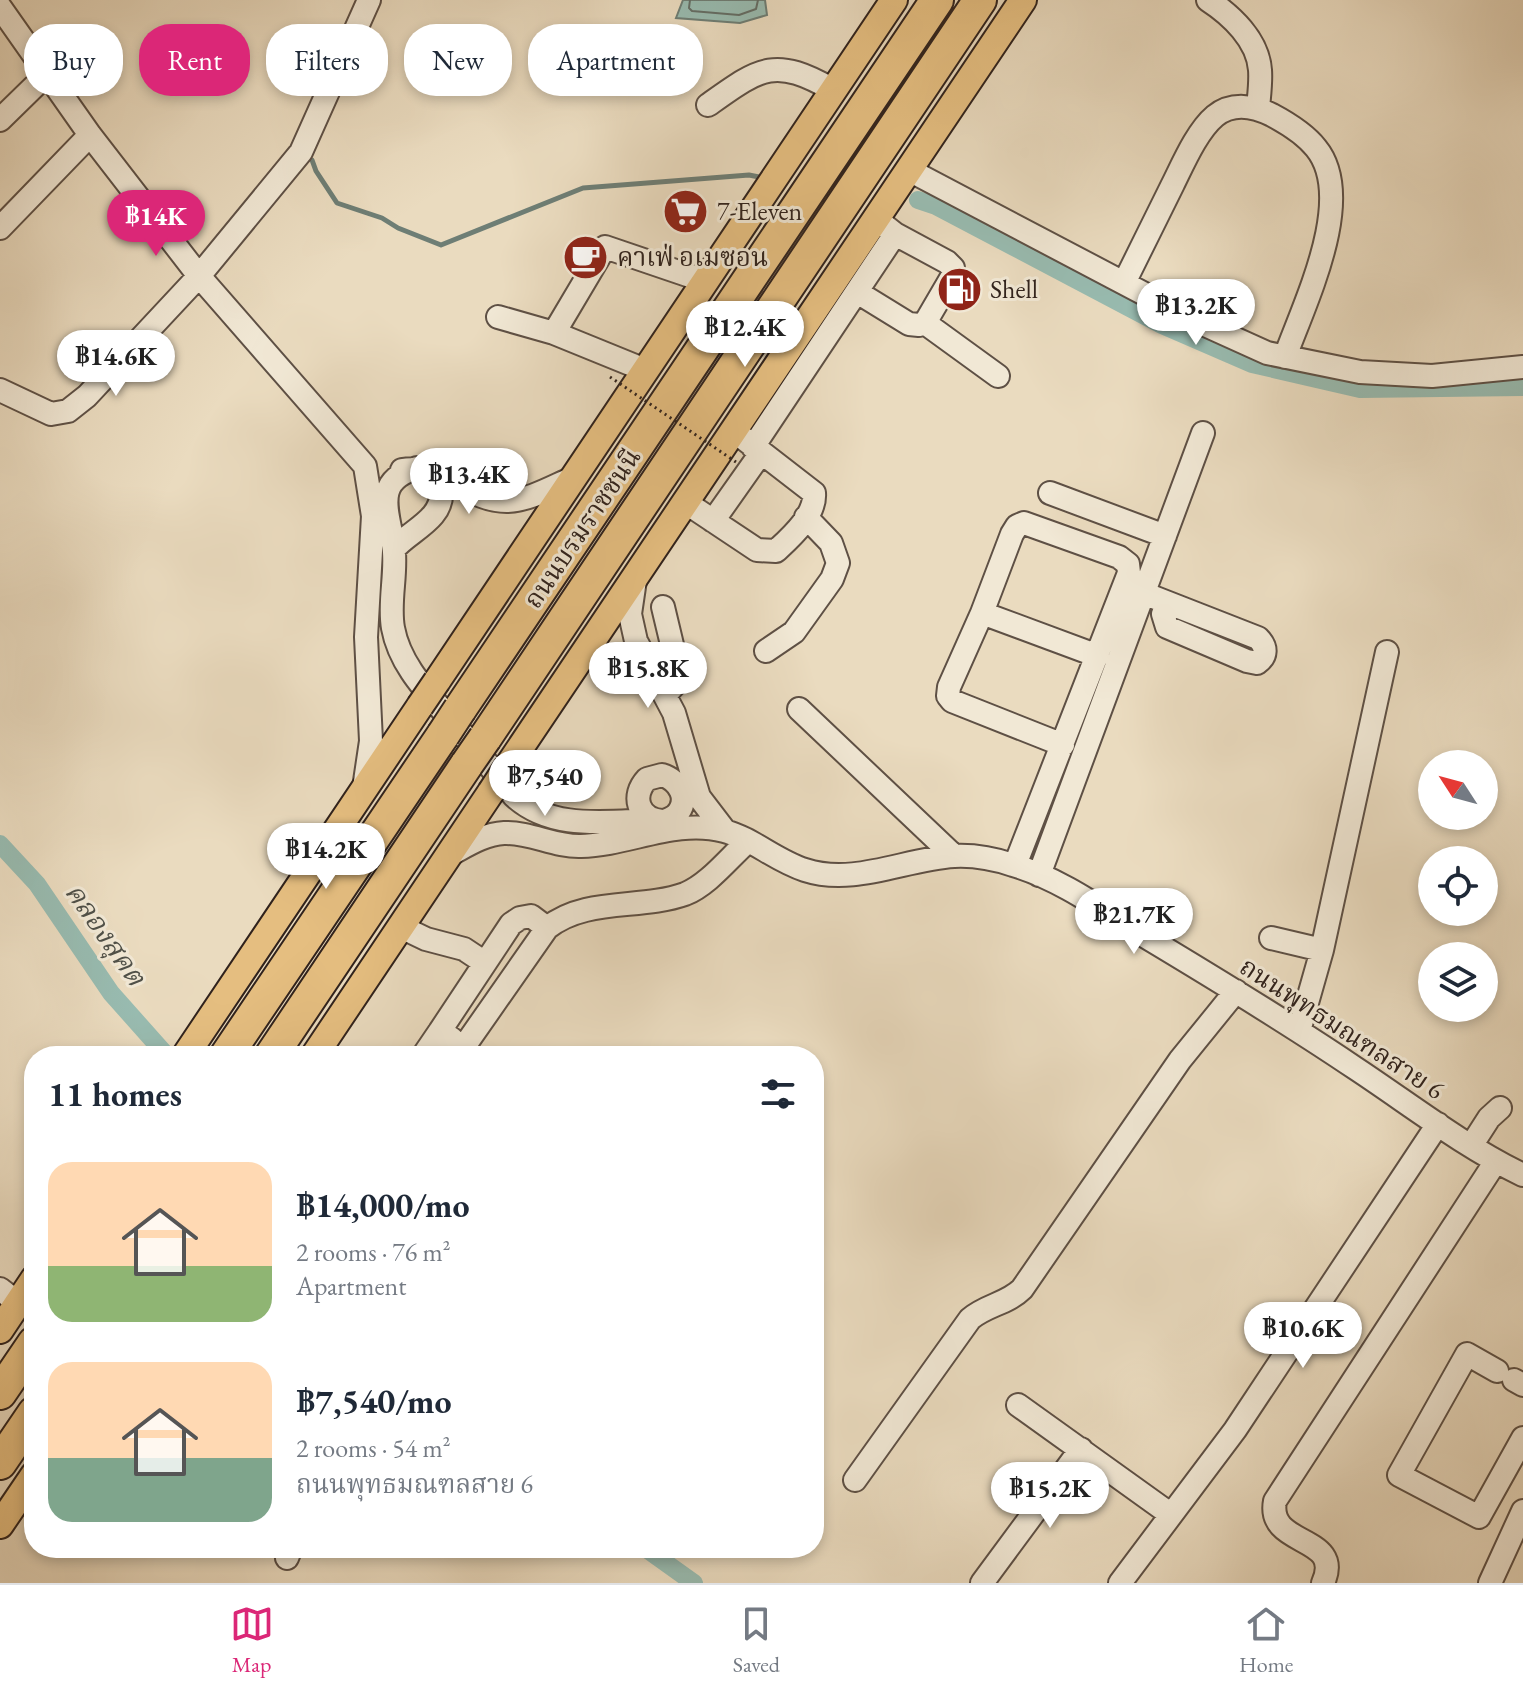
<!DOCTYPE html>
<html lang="en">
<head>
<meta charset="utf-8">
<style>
  body { margin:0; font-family:"EB Garamond","Noto Serif Thai",serif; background:#f2f2f3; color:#1f2937; height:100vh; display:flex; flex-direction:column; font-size:30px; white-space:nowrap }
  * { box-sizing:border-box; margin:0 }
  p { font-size:26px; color:#747a83 }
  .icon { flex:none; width:44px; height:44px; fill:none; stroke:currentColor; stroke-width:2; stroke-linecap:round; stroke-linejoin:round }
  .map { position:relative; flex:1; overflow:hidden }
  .panel { position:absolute; left:24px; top:1046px; width:800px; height:512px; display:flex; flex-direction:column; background:#fff; border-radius:32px; box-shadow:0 4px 12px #0003 }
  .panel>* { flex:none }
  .hud { position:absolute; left:24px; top:24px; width:800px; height:72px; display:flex; gap:16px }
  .needle { width:52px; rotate:306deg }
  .fabs { position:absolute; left:1418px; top:750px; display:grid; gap:16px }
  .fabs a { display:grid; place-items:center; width:80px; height:80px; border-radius:50%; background:#fff; box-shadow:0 4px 12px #0003; font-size:40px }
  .price { position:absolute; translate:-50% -68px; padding:0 18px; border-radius:28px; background:#fff; color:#222; font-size:26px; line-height:52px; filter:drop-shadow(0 2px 4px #0008) }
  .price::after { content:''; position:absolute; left:50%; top:48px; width:24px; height:18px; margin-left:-12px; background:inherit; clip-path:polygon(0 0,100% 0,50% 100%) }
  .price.current { background:#db2777; color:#fff }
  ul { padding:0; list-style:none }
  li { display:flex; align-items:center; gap:24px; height:200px; padding:0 24px }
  li span { display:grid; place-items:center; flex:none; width:224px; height:160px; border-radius:24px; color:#555 }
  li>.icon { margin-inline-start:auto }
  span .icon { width:96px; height:96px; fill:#fffc; stroke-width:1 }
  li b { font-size:34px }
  h2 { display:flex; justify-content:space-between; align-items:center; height:96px; padding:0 24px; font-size:34px }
  .tag { padding:0 28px; border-radius:32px; background:#fff; box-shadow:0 4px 12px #0003; font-size:28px; line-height:72px }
  .tag.current { background:#db2777; color:#fff }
  .dock { display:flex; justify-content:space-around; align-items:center; height:112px; border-top:2px solid #e0e1e3; background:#fff; font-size:22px; color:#747a83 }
  .dock a { display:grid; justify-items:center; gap:4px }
  .dock .current { color:#db2777 }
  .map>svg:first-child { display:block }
  .water { fill:#98bbb0; stroke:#6e7e75; stroke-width:2 }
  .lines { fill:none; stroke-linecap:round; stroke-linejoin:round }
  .shore { stroke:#646e66; stroke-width:2 }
  .stream { stroke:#6e7e75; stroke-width:5 }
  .canal { stroke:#98bbb0; stroke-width:18 }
  .minor-casing { stroke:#5e5045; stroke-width:26 }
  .major-casing { stroke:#30221c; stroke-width:30 }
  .highway-casing { stroke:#30221c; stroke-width:36 }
  .minor { stroke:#f1e8d5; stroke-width:22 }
  .major { stroke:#e5be80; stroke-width:26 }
  .highway { stroke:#e5be80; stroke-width:32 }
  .major-bridge-casing { stroke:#30221c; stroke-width:30; stroke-linecap:butt }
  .highway-bridge-casing { stroke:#30221c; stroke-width:36; stroke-linecap:butt }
  .path-bridge { stroke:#30221c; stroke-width:3; stroke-dasharray:2 4; stroke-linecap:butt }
  .major-bridge { stroke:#e5be80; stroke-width:26 }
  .highway-bridge { stroke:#e5be80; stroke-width:32 }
  .labels { text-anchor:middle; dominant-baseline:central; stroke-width:6; stroke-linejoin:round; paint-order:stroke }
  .poi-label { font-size:26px; fill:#30221c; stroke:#f1e8d5; text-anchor:start }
  .street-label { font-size:26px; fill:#30221c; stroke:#f1e8d5 }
  .water-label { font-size:28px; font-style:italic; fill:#4f5048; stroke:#f1e8d5 }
</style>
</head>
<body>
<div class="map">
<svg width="1523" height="1583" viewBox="0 0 1523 1583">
  <rect width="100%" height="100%" fill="#eadbbf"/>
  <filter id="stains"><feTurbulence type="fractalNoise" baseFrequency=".0025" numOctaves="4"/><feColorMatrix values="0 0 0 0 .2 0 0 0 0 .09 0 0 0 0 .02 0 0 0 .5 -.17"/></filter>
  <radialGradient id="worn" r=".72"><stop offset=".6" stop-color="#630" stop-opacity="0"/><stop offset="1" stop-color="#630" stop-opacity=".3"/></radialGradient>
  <path class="water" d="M683 0H765L767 15 740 23 676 18Z"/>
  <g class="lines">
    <path class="shore" d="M690 0 689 8 692 11 739 15 756 9 758 0"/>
    <path class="stream" d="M312 160 316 171 337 203 382 218 398 228 441 245 583 188 749 175 759 177"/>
    <path class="canal" d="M918 200 936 206 1162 325 1252 364 1360 389 1523 387
      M0 844 37 884 111 993 167 1056
      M645 1548 694 1583"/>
    <defs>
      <path id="minor" d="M1208 0C1231 15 1258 40 1260 70 1261 82 1259 96 1258 108
        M0 7 90 135 199 276 365 466 373 516 366 637 371 741 364 788
        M708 105C760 68 774 56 833 90
        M0 120 47 74
        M909 170 1194 320 1267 353 1360 372 1432 376 1523 367
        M0 228 90 135
        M1124 283C1140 250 1157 217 1173 184 1183 164 1197 131 1215 116 1232 102 1254 106 1272 115 1287 123 1305 134 1316 148 1357 198 1304 304 1285 357
        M857 292 909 324 919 325 925 323 953 275V268L947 262 895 234
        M498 317 554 333
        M925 323 998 376
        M645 370 554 333 605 247 705 281
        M0 390 51 414 68 411 87 396 199 276 301 152 369 0
        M753 447 895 234 876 219
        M417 468C374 480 387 509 393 543 398 571 388 600 393 628 400 667 431 696 455 725 475 749 495 772 514 796 552 831 607 821 655 820
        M402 470C442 463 468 502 508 501 530 500 552 487 573 478
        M1050 493 1165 536
        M685 502 757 550 776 551C791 537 816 515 814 493L743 438
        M713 521 761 453
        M394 549C409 531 444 519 441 491L425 469
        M635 580 630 614 636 641 674 713 699 797 725 831
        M1143 593 1258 638C1267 647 1267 656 1257 663L1247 661 1167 627 1163 614 1168 603
        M663 607 679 674 676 683 666 694
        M982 613 1012 534 1017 526 1024 523 1119 557 1128 564 1129 573 1015 865
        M766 651 794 632 832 579 838 563 831 543 806 517
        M799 709 954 856
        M1063 745 952 701 948 696 949 687 982 613 1098 656
        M653 826C660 822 670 820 676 815 691 800 679 780 662 775L647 779C631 796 638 819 662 821
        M449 855C466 846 484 834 504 833 530 832 555 847 581 846 629 845 676 818 724 831 752 838 776 861 805 870 854 886 905 859 954 856 973 855 995 859 1013 865 1061 879 1104 911 1146 937 1216 979 1287 1022 1355 1068 1411 1105 1463 1146 1523 1175
        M1039 875 1203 433
        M401 927 426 939 464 949 485 963
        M1271 938 1322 950
        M440 1031 511 924 520 918 531 916 547 928
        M1299 1031 1322 950 1387 652
        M423 1056 440 1031 452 1039
        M472 1056 467 1048 468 1041 547 928C586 897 640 910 685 894 708 885 729 858 747 842
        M1471 1146 1489 1118 1500 1108
        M0 1289 18 1303
        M1497 1371 1467 1354 1399 1475 1479 1517 1523 1438
        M1514 1380 1523 1385
        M1018 1405 1170 1514
        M855 1480 970 1319C986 1305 1007 1304 1022 1289L1180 1060 1236 991
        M287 1558 291 1548
        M982 1583 1081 1449
        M1120 1583 1235 1430 1438 1124
        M1323 1583C1345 1534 1266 1548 1275 1501L1496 1161
        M1490 1583 1523 1511"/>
      <path id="major" d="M437 681 894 0
        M508 766 1023 0
        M185 1056 420 706
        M314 1056 491 792
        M0 1330 34 1279
        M0 1525 34 1475"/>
      <path id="highway" d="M460 709 937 0
        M485 738 980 0
        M226 1056 443 735
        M271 1056 467 764
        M0 1393 34 1343
        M0 1463 34 1413"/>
    </defs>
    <use href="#minor" class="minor-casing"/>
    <use href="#major" class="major-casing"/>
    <use href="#highway" class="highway-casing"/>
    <use href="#minor" class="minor"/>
    <use href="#major" class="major"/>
    <use href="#highway" class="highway"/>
    <defs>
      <path id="major-bridge" d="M420 706 437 681
        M491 792 508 766"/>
      <path id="highway-bridge" d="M443 735 460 709
        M467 764 485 738"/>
    </defs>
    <use href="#major-bridge" class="major-bridge-casing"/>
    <use href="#highway-bridge" class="highway-bridge-casing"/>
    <path class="path-bridge" d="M610 377 736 462"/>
    <use href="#major-bridge" class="major-bridge"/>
    <use href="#highway-bridge" class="highway-bridge"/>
  </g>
  <defs>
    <symbol id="supermarket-disc" viewBox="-11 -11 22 22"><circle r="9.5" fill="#8f2418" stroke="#f1e8d5"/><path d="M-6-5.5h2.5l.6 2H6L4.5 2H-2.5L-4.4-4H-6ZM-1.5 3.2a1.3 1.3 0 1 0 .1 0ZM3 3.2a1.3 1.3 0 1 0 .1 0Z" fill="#fff"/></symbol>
    <symbol id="cafe-disc" viewBox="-11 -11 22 22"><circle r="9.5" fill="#8f2418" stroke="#f1e8d5"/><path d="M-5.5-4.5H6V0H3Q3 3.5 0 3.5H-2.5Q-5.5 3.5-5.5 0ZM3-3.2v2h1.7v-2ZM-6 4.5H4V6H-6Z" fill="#fff"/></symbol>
    <symbol id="fuel-disc" viewBox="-11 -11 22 22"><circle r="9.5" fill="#8f2418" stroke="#f1e8d5"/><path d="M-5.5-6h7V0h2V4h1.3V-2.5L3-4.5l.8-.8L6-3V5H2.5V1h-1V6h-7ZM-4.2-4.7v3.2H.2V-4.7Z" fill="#fff"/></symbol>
  </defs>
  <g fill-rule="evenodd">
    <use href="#supermarket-disc" x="660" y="186" width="51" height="51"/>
    <use href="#cafe-disc" x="560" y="232" width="51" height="51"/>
    <use href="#fuel-disc" x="934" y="264" width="51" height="51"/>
  </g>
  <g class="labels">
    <g class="poi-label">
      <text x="717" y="211">7-Eleven</text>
      <text x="617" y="257">คาเฟ่ อเมซอน</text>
      <text x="990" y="289">Shell</text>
    </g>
    <g class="street-label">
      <text transform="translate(582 528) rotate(-56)">ถนนบรมราชชนนี</text>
      <text transform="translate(1342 1028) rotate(33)">ถนนพุทธมณฑลสาย 6</text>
    </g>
    <g class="water-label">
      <text transform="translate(106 934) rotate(55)">คลองสุคต</text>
    </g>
  </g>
  <rect width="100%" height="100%" filter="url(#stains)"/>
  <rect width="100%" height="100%" fill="url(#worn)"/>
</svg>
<div class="fabs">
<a><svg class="needle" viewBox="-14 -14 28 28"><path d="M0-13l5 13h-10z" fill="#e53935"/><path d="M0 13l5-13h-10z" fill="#747a83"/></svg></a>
<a><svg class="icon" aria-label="locate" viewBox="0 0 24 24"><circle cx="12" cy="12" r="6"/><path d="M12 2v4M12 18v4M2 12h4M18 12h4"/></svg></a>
<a><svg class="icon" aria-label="layers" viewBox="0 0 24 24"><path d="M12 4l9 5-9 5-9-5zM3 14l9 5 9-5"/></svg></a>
</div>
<b class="price current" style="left:156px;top:258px">฿14K</b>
<b class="price" style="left:1196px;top:347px">฿13.2K</b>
<b class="price" style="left:745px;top:369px">฿12.4K</b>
<b class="price" style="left:116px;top:398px">฿14.6K</b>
<b class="price" style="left:469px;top:516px">฿13.4K</b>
<b class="price" style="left:648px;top:710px">฿15.8K</b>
<b class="price" style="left:545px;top:818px">฿7,540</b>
<b class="price" style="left:326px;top:891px">฿14.2K</b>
<b class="price" style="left:1134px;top:956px">฿21.7K</b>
<b class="price" style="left:1303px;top:1370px">฿10.6K</b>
<b class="price" style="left:1050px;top:1530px">฿15.2K</b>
<div class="hud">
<a class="tag">Buy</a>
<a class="tag current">Rent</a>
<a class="tag">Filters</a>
<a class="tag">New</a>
<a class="tag">Apartment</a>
</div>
<section class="panel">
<h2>11 homes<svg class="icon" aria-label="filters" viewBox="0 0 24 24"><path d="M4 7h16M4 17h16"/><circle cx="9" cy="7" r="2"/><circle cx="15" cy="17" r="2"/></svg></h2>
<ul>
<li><span style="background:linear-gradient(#ffd9b3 65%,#8fb573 0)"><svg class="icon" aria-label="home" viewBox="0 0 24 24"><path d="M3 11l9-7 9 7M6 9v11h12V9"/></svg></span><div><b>฿14,000/mo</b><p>2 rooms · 76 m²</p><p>Apartment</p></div></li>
<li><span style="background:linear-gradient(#ffd9b3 60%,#7fa58c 0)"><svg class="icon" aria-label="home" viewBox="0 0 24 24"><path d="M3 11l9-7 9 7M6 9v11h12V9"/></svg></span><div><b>฿7,540/mo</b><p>2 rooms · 54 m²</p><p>ถนนพุทธมณฑลสาย 6</p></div></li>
</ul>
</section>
</div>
<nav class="dock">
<a class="current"><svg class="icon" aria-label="map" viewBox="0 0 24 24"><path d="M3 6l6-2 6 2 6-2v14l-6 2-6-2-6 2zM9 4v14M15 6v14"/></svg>Map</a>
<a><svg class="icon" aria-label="saved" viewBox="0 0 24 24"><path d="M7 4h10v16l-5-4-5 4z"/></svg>Saved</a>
<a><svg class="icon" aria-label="home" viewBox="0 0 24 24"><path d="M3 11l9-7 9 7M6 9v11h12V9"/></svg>Home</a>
</nav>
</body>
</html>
